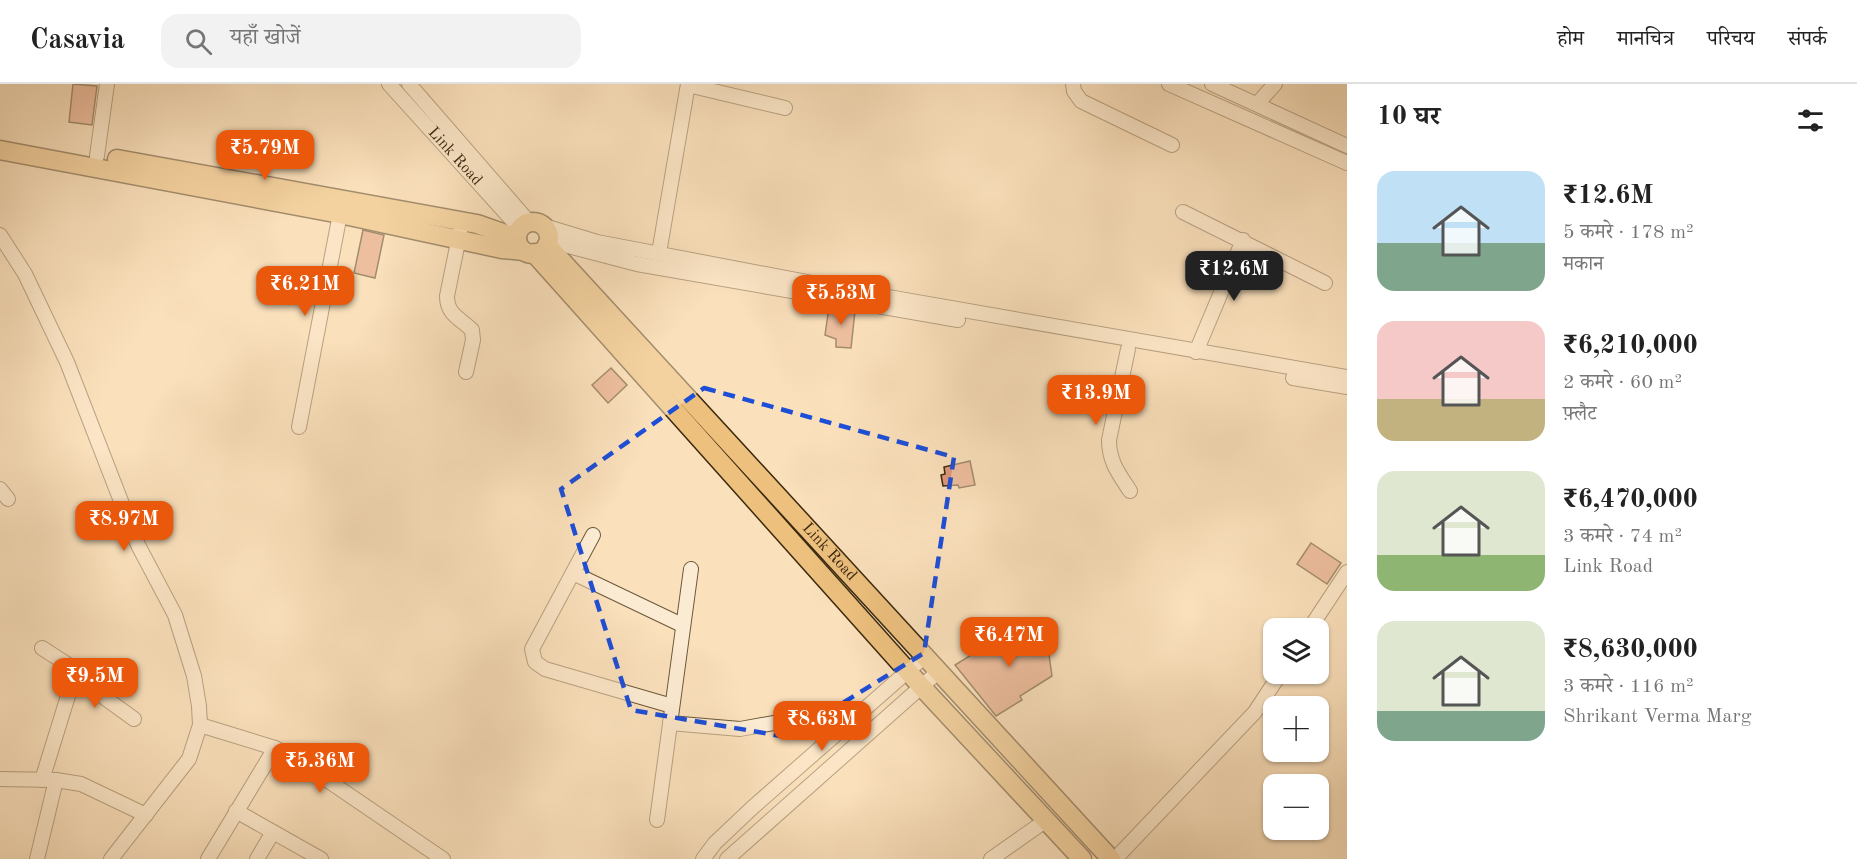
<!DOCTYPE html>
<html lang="hi">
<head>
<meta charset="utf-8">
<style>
  body { margin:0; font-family:"Old Standard TT","Noto Serif Devanagari",serif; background:#f2f2f2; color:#222; height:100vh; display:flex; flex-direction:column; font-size:22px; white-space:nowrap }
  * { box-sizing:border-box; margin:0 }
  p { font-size:20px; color:#767676 }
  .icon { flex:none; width:33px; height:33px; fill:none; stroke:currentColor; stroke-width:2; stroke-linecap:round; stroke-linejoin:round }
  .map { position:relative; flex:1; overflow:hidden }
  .panel { display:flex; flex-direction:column; background:#fff; width:510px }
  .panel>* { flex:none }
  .controls { position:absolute; left:1263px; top:534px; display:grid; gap:12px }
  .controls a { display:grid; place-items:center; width:66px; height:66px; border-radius:12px; background:#fff; box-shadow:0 2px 4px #0004; font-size:30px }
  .price { position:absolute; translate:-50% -51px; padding:0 14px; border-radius:12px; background:#ea580c; color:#fff; font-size:20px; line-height:39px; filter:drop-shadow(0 2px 3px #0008) }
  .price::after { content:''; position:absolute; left:50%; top:36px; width:18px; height:14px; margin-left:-9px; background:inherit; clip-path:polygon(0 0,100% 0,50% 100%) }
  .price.active { background:#222; color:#fff }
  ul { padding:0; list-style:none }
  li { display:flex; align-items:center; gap:18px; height:150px; padding:0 30px }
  li span { display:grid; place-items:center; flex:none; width:168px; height:120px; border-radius:18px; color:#555 }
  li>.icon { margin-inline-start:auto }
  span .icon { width:72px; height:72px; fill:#fffc; stroke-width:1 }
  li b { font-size:26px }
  h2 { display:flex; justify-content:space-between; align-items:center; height:72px; padding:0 30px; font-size:26px }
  header { display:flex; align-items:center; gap:36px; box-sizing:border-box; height:84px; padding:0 30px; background:#fff; border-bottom:2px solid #e0e0e0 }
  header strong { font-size:28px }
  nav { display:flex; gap:33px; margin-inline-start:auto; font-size:21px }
  .search { width:420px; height:54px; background:#f2f2f2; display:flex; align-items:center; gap:15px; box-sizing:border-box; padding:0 21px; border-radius:18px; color:#767676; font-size:22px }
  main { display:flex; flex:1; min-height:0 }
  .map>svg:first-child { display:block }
  .building { fill:#df987d; stroke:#3b290f; stroke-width:1.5 }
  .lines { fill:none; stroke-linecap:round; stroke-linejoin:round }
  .minor-casing { stroke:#6b573a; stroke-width:16 }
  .major-casing { stroke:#3b290f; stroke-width:21 }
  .minor { stroke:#fcebd3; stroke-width:14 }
  .major { stroke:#edc07e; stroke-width:18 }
  .marked { fill:none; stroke:#1d4ed8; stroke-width:4.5; stroke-dasharray:12 8; stroke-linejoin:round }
  .labels { text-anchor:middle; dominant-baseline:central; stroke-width:4.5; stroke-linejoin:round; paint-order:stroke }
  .street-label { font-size:16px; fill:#3b290f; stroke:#fcebd3 }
</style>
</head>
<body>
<header>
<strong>Casavia</strong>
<div class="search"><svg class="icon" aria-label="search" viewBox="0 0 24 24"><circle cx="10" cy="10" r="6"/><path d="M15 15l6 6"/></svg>यहाँ खोजें</div>
<nav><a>होम</a><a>मानचित्र</a><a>परिचय</a><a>संपर्क</a></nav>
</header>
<main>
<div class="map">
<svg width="1347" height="775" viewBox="0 0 1347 775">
  <rect width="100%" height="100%" fill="#fae0bb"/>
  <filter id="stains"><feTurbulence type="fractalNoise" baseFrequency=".00333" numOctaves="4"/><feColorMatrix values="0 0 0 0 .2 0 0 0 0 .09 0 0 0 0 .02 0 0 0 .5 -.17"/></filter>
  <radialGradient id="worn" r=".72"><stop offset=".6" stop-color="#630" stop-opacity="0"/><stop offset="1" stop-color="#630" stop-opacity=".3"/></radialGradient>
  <path class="building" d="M73 0 97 2 92 41 69 38Z
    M363 146 384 151 375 194 354 189Z
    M829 223 855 227 851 264 836 263V255L825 251Z
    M611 284 627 301 608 319 592 301Z
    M970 377 975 401 959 404 958 401 943 402 941 391 945 390 944 383Z
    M1311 459 1341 479 1327 500 1297 480Z
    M1037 536 1046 550 1052 592 1020 612 1022 616 996 632 955 581 984 563 986 567Z"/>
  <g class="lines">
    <defs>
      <g id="minor">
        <path id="s1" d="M389 0 520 145"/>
        <path d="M409 0 529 138"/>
        <path d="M1073 0 1074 7 1081 17 1172 61"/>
        <path d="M1169 0 1347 79"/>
        <path d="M1212 0 1347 62"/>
        <path d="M688 1 785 24"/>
        <path d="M1257 20 1275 0"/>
        <path d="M97 72 107 0"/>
        <path d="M1183 128 1325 199"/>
        <path d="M544 142 597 158 854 207 1347 293"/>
        <path d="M460 148 447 212C447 231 460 234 472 246L473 256 466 288"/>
        <path d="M0 151 25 190 67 278 138 461 175 531 194 592 199 622 200 641 189 675 111 775"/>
        <path d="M549 157 637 180 958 236"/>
        <path d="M659 169 688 0"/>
        <path d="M1128 265 1109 356C1109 378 1119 390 1130 407"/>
        <path d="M1196 268 1243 156"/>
        <path d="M1293 294 1347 303"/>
        <path d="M299 343 340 130"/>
        <path d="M0 405 8 415"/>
        <path d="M593 451 532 565 535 578 545 585 672 622"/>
        <path d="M573 489 682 541"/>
        <path d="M1310 544 1347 488"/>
        <path d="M42 564 76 586 42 696"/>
        <path d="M76 586 105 614 134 635"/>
        <path d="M670 639 740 645 812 632 820 636 833 653"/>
        <path d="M200 641 275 664 308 683 443 775"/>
        <path d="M0 695 56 696 81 700 146 731"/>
        <path d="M236 727 321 775"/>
        <path d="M657 736 691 485"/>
        <path d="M37 775 56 696"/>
        <path d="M208 775 275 664"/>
        <path d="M257 775 273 748"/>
        <path d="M703 775 715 759 752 724 925 572"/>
        <path d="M727 775 939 587"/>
        <path d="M991 775 1045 737"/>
        <path d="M1115 775 1255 628 1280 590"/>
      </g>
      <g id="major">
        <path d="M0 66 340 130 502 165 524 167"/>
        <path d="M117 75 477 140 517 154"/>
        <circle cx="533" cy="154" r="16"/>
        <path id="s2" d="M547 161 1111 775"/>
        <path d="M534 169 920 601 1082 775"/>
      </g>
    </defs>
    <use href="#minor" class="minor-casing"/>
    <use href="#major" class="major-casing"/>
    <use href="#minor" class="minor"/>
    <use href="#major" class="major"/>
  </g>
  <path d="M0 0H1347V775H0ZM704 304 954 373 924 569 787 653 631 626 561 405Z" fill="#fae0bb" fill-opacity=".55" fill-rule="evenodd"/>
  <path class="marked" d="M704 304 954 373 924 569 787 653 631 626 561 405Z"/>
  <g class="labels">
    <g class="street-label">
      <text stroke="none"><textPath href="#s1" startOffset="98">Link Road</textPath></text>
      <text stroke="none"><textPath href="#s2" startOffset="417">Link Road</textPath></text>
    </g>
  </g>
  <rect width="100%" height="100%" filter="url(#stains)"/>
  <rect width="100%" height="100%" fill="url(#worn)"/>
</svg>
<div class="controls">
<a><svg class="icon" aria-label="layers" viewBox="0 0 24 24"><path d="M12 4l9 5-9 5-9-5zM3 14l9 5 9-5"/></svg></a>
<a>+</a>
<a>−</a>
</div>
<b class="price" style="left:265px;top:97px">₹5.79M</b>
<b class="price active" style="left:1234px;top:218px">₹12.6M</b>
<b class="price" style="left:305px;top:233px">₹6.21M</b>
<b class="price" style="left:841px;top:242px">₹5.53M</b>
<b class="price" style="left:1096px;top:342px">₹13.9M</b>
<b class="price" style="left:124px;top:468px">₹8.97M</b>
<b class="price" style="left:1009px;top:584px">₹6.47M</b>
<b class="price" style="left:95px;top:625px">₹9.5M</b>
<b class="price" style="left:822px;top:668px">₹8.63M</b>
<b class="price" style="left:320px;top:710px">₹5.36M</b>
</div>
<section class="panel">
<h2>10 घर<svg class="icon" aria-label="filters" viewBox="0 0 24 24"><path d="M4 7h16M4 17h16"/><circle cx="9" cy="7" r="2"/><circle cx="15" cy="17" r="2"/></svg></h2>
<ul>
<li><span style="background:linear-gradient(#bfe0f5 60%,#7fa58c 0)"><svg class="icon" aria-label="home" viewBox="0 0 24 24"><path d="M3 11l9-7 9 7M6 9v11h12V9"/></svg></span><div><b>₹12.6M</b><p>5 कमरे · 178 m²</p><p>मकान</p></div></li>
<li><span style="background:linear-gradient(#f6c9c9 65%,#c2b280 0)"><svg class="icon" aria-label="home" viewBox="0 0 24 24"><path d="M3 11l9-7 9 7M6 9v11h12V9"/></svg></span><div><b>₹6,210,000</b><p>2 कमरे · 60 m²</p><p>फ़्लैट</p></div></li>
<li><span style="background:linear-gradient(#dfe7d0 70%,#8fb573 0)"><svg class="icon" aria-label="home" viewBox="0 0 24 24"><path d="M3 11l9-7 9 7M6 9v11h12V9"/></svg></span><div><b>₹6,470,000</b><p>3 कमरे · 74 m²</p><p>Link Road</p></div></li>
<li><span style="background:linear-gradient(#dfe7d0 75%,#7fa58c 0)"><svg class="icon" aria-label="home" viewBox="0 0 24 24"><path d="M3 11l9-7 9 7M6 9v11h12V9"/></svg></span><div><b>₹8,630,000</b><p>3 कमरे · 116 m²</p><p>Shrikant Verma Marg</p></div></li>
</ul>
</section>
</main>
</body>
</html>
